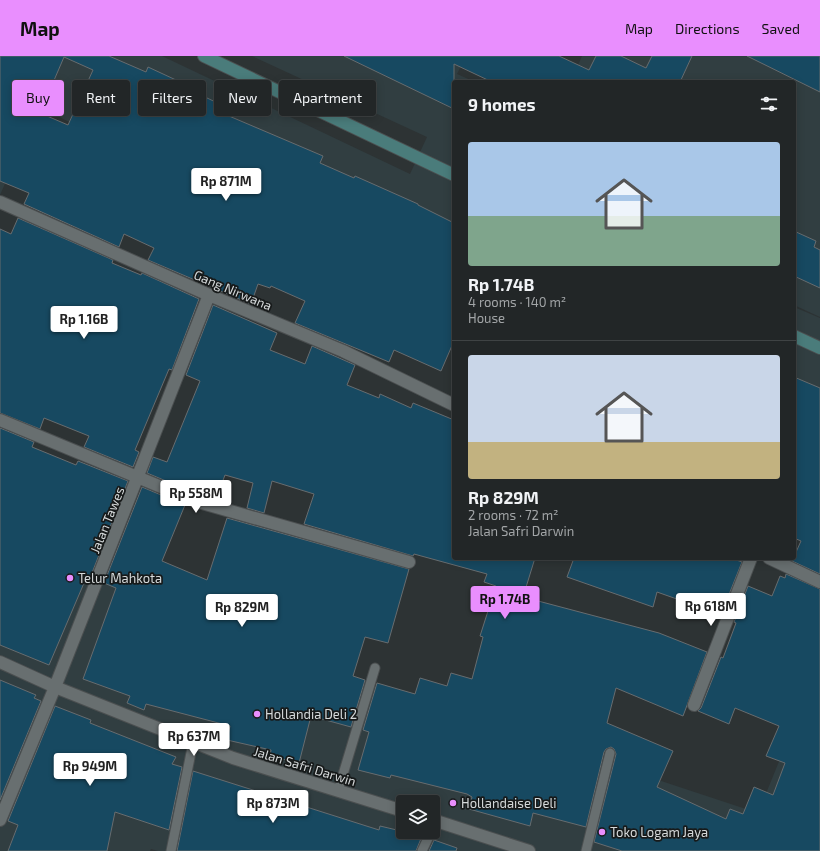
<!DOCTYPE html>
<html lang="en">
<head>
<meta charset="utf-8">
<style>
  body { margin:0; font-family:"Exo 2",sans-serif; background:#2a2e2f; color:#f1f3f6; height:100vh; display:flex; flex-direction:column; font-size:15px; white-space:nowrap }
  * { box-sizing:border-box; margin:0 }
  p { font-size:13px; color:#a2a5a7 }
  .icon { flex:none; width:22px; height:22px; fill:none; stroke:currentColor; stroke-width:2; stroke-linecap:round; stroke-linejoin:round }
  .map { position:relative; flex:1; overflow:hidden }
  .sheet { position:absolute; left:452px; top:24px; width:344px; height:480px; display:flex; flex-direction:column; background:#222627; border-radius:4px; box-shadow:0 2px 10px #0003,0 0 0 1px #3f4344 }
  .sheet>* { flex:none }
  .top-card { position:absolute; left:12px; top:24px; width:380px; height:36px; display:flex; gap:8px }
  .controls { position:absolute; left:396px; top:739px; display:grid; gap:8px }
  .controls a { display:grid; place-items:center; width:44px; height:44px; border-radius:4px; background:#222627; box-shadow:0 2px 10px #0003,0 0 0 1px #3f4344; font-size:20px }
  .price { position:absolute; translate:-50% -34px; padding:0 9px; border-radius:4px; background:#fff; color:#222; font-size:13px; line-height:26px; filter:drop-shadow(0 1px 2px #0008) }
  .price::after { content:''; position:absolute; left:50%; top:24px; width:12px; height:9px; margin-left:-6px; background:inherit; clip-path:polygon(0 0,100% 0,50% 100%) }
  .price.selected { background:#e98efe; color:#111 }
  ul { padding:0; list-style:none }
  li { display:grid; align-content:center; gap:8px; height:212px; padding:0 16px }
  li+li { border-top:1px solid #3f4344 }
  li span { display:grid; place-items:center; height:124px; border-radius:4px; color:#555 }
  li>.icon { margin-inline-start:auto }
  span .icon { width:72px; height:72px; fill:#fffc; stroke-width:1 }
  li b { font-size:17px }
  h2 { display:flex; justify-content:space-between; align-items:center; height:48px; padding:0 16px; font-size:17px }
  .chip { padding:0 14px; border-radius:4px; background:#222627; box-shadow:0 2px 10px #0003,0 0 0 1px #3f4344; font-size:14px; line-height:36px }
  .chip.selected { background:#e98efe; color:#111 }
  header { display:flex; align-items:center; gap:24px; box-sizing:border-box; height:56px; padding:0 20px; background:#e98efe; color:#111 }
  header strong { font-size:19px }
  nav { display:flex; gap:22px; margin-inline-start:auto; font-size:14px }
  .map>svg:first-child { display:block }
  .built { fill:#313e41; fill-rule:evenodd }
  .building { fill:#174961; stroke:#676c6f; fill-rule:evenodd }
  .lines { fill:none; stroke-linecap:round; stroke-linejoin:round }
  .lane-casing { stroke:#4b4f50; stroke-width:11 }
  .street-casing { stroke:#4b4f50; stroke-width:14 }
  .secondary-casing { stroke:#4b4f50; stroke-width:14 }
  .lane { stroke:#686f70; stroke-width:9 }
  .street { stroke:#686f70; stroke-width:12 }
  .secondary { stroke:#4a7c7b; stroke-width:12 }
  .poi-dot { fill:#e98efe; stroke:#171a1a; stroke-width:1.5 }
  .labels { text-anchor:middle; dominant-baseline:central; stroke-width:3.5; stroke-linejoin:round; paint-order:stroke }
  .street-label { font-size:13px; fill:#d5d9da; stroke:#171a1a }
  .poi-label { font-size:13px; fill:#d5d9da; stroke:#171a1a; text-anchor:start }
</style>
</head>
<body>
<header>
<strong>Map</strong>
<nav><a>Map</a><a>Directions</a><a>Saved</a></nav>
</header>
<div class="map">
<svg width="820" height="795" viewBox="0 0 820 795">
  <rect width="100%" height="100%" fill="#2d3334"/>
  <path class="built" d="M0 0H162L410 118 427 81 252 0H466L457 18 475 26H454V267L420 253 39 50 0 139Z
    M582 0H820V261L794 249V26H571Z
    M794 251 820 262V417L794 406Z
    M0 481 277 598 758 757 809 632 820 795H158L151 793 150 795H0ZM403 746H433V776H403Z"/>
  <path class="building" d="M0 0H109L146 16 148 11 204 37 203 40 232 54 229 60 323 100 320 107 354 122 355 120 418 148V149L454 167V285L441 315 394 294 389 306 295 267 305 245 271 230 270 232 258 228 251 248 148 204 154 192 124 178 119 191 24 148 29 137 0 125ZM64 1 93 14 68 69 40 57Z
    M344 0H559L589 14 596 0H621L646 12 652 0H692L680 26H492L454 8V53Z
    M747 0H820V36Z
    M18 162 113 204 112 207 141 219 142 217 199 243 172 314 169 313 135 394 139 396 133 411 84 391 89 380 44 362 40 373 0 357V173L11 178Z
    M794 175 816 185 814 191 820 194V232L794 220Z
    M213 249 277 277 270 294 305 308 312 290 355 309 347 329 379 342 380 338 411 352 413 347 454 364V502H535L523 541 659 577 707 596 683 660 616 632 607 667 673 695 657 731 726 763 730 753 743 758 754 731 773 739 785 707 766 700 779 670 735 652 729 668 698 655 701 652 721 601 723 602 736 567 734 566 748 530 772 540 780 520 785 522 786 518 820 533V795H622L594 786 616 698 614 693 611 691 606 693 604 696 586 771 533 757 530 770 469 753 472 741 467 738 391 719 390 722 358 714 369 676 363 674 377 627 415 638 420 622 447 630 451 617 472 623 483 581 480 580 496 530 484 526 487 518 414 498 413 500 304 468 314 438 272 425 264 457 247 452 253 427 225 419 216 443 197 438 147 417 153 401 167 406 200 325 186 319Z
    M794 321 820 332V518L792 505 801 485 794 482Z
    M0 372 34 386 32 391 76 409 78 405 128 425 90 522 87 520 49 609 0 589Z
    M142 431 185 449 162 505 207 524 227 462 409 513 388 587 365 581 353 620 365 624 351 671 311 660 299 707 270 700 271 694 227 684 230 670 146 648 144 654 127 647 130 640 83 623 116 532 104 527Z
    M574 502H731L742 506 720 561 707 557 708 554 657 536 653 551 567 521Z
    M0 624 36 639 34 642 41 645 0 744Z
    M55 650 91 664 90 667 176 701 172 708 182 711 169 774 115 756 107 795H8L18 769 8 765Z
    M193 715 379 774 380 770 422 780 416 795H177Z
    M434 784 457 792 456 795H429Z"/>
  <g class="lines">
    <defs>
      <path id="lane" d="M338 735 375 612
        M171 795 193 687
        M422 795 431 776
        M586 795 610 697"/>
      <path id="street" d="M0 146 209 239 343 295 454 349
        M0 364 195 445 409 506
        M769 502 820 526
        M0 606 55 631 233 702 403 755
        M694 649 751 502
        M0 764 55 631 209 239
        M433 764 529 795"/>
      <path id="secondary" d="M204 0 454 119
        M794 280 820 292"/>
    </defs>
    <use href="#lane" class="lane-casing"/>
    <use href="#street" class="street-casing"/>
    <use href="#secondary" class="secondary-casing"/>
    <use href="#lane" class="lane"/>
    <use href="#street" class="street"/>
    <use href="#secondary" class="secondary"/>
  </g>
  <g class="poi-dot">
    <circle cx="70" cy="522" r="4"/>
    <circle cx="257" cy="658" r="4"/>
    <circle cx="453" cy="747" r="4"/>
    <circle cx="602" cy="776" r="4"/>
  </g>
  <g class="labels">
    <g class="street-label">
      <text transform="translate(233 234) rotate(23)">Gang Nirwana</text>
      <text transform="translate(107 464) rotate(-68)">Jalan Tawes</text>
      <text transform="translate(305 710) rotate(17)">Jalan Safri Darwin</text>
    </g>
    <g class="poi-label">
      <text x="78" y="522">Telur Mahkota</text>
      <text x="265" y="658">Hollandia Deli 2</text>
      <text x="461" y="747">Hollandaise Deli</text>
      <text x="610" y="776">Toko Logam Jaya</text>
    </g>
  </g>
</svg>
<div class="controls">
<a><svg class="icon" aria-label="layers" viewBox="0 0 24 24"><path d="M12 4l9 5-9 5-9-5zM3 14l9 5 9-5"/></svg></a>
</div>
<b class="price" style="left:226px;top:146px">Rp 871M</b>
<b class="price" style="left:84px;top:284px">Rp 1.16B</b>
<b class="price" style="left:196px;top:458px">Rp 558M</b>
<b class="price selected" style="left:505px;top:564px">Rp 1.74B</b>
<b class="price" style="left:711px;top:571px">Rp 618M</b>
<b class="price" style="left:242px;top:572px">Rp 829M</b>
<b class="price" style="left:194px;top:701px">Rp 637M</b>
<b class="price" style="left:90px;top:731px">Rp 949M</b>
<b class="price" style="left:273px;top:768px">Rp 873M</b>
<div class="top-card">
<a class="chip selected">Buy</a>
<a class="chip">Rent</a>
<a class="chip">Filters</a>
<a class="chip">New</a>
<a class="chip">Apartment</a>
</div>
<section class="sheet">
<h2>9 homes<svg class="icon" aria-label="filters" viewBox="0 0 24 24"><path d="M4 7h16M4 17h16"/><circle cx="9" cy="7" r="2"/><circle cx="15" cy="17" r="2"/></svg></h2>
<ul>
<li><span style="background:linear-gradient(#a9c7e8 60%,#7fa58c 0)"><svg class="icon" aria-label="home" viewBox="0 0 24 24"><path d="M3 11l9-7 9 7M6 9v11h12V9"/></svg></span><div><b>Rp 1.74B</b><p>4 rooms · 140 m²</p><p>House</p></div></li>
<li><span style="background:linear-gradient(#c9d6e8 70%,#c2b280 0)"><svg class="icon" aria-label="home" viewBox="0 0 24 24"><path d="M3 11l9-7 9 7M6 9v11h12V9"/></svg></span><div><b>Rp 829M</b><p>2 rooms · 72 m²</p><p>Jalan Safri Darwin</p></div></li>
</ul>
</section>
</div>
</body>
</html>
